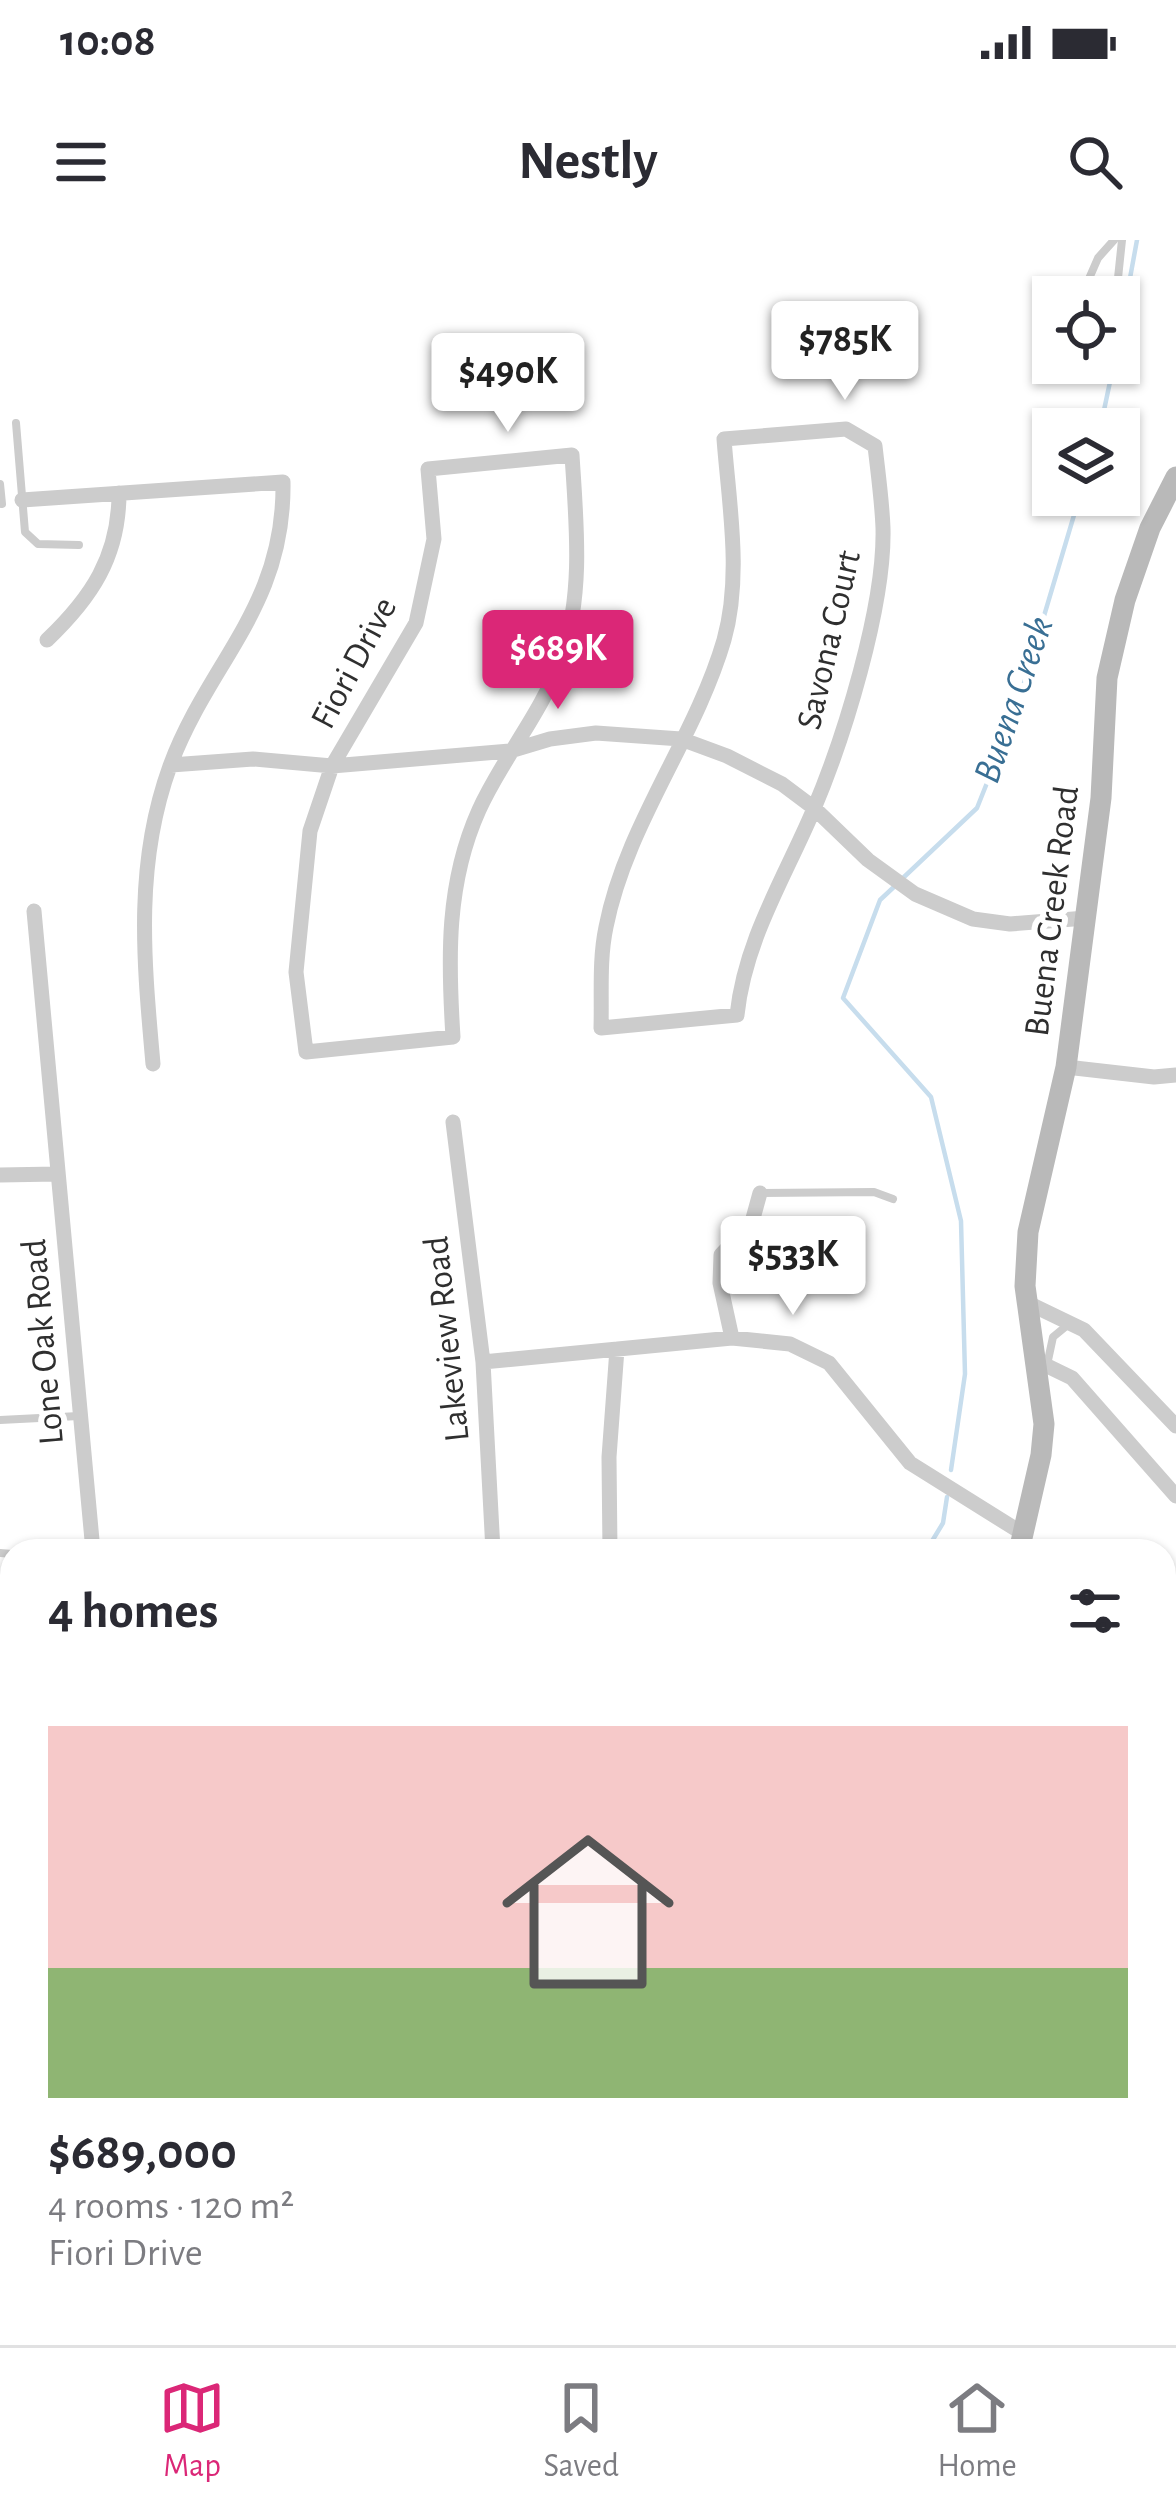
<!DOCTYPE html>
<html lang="en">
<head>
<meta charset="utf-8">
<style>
  body { margin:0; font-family:"Alegreya Sans",sans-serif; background:#f7f7f7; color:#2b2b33; height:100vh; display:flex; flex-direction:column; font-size:45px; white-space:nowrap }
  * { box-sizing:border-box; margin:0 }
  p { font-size:39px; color:#7c7c81 }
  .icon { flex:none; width:66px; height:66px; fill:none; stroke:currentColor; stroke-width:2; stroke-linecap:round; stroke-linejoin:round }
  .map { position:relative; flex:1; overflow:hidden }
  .panel { position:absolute; left:0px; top:1299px; width:1176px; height:807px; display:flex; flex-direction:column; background:#fff; border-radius:36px 36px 0 0; box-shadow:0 3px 9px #0004 }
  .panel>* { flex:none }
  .controls { position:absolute; left:1032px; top:36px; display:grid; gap:24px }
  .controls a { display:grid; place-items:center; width:108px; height:108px; border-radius:0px; background:#fff; box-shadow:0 3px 9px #0004; font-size:60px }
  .price { position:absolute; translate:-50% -102px; padding:0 27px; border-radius:12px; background:#fff; color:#222; font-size:39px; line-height:78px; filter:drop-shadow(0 3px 6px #0008) }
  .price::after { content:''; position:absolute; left:50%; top:72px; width:36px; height:27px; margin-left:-18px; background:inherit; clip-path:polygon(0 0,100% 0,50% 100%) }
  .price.current { background:#db2777; color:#fff }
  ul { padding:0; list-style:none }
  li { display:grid; align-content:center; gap:24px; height:636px; padding:0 48px }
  li span { display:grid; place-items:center; height:372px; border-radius:0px; color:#555 }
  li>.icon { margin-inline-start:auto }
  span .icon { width:216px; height:216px; fill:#fffc; stroke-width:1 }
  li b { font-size:51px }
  h2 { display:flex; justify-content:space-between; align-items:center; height:144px; padding:0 48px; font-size:51px }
  .status { display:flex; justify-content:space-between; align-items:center; height:84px; padding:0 60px; background:#fff; direction:ltr }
  .status svg { height:33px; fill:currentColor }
  header { display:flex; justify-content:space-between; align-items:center; height:156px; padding:0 48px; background:#fff; font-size:54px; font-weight:700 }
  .dock { display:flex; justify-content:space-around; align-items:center; height:168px; border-top:3px solid #e1e1e2; background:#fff; font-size:33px; color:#7c7c81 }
  .dock a { display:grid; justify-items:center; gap:6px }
  .dock .current { color:#db2777 }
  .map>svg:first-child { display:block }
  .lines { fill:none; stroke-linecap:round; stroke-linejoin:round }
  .stream { stroke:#c7dded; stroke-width:4.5 }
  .service { stroke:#ccc; stroke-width:8 }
  .minor { stroke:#ccc; stroke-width:15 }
  .secondary { stroke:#b9b9b9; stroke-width:21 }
  .labels { text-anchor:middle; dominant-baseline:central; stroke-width:12; stroke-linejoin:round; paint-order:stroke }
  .street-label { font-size:36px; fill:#2f2f2f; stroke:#fff }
  .water-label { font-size:39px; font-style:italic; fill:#396f94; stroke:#fff }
</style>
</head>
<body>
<div class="status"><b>10:08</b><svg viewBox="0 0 49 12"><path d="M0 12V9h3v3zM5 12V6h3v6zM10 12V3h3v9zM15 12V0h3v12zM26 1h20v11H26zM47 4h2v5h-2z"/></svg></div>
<header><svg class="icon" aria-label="menu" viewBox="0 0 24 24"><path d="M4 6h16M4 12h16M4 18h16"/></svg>Nestly<svg class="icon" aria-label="search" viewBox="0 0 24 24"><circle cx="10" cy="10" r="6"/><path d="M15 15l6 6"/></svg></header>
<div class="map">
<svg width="1176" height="2105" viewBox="0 0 1176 2105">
  <rect width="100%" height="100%" fill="#fff"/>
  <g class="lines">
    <path class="stream" d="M1119 98 1137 0
      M1100 189 1114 123
      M904 637 977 568 1016 470 1080 255
      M896 645 880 660 843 758 931 857 961 981 965 1134 951 1230
      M926 1311 943 1283 947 1257
      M384 2105 394 2094"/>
    <path class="service" d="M1081 57 1098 18 1114 0
      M1116 57 1122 0
      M16 183 25 292 38 304 79 305
      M0 244 2 264
      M760 953 874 952 893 959
      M1047 1125 1053 1097 1070 1083
      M0 1180 79 1176
      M0 1313 12 1314
      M1164 2009 1176 2015"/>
    <path class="minor" d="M846 189 875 206C878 233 882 261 883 288 885 366 844 498 813 571 784 639 745 700 737 775L601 788C602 755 599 720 606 687 626 585 695 499 724 400 742 336 729 265 724 199Z
      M572 215C576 281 584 352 562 416 543 472 503 517 479 570 446 643 448 719 453 797L306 812 296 732 310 591 332 526 416 383 434 299 428 229Z
      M22 260 283 242C285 367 209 421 170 526 134 625 144 722 153 824
      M47 400C91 358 119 317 119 253
      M171 525 253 519 332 526 510 511 550 499 596 493 681 499 727 516 782 544 814 568 868 620 915 654 973 679 1010 684 1086 678
      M34 671 93 1311
      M1066 827 1154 837 1176 835
      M453 882 483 1122 493 1311
      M0 935 57 934
      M1028 1063 1084 1090 1176 1186
      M732 1098 720 1043 721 1015 752 982 760 953
      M1037 1121 1072 1138 1176 1256
      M483 1122 732 1098 790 1104 829 1123 910 1223 1022 1293
      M610 1311 609 1217 617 1109
      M0 1785 12 1783
      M0 1953 12 1945
      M160 2094 165 2105
      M648 2105 650 2094
      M851 2105 852 2094"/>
    <path class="secondary" d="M1019 1311 1041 1215 1044 1184 1025 1046 1028 992 1066 827 1101 558 1107 438 1125 360 1150 288 1176 237
      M501 2105 517 2094"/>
  </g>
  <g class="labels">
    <g class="street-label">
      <text transform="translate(829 400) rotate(-77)">Savona Court</text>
      <text transform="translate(354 423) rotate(-62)">Fiori Drive</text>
      <text transform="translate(1052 671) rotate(-83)">Buena Creek Road</text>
      <text transform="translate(447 1099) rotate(-96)">Lakeview Road</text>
      <text transform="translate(43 1102) rotate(-95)">Lone Oak Road</text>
    </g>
    <g class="water-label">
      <text transform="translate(1014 460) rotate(-71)">Buena Creek</text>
    </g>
  </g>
</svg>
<div class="controls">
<a><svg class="icon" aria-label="locate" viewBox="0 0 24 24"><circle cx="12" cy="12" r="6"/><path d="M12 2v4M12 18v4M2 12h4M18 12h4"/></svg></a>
<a><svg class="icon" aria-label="layers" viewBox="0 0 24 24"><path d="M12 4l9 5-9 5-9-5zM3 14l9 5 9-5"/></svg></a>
</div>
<b class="price" style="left:845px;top:163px">$785K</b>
<b class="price" style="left:508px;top:195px">$490K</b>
<b class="price current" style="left:558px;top:472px">$689K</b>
<b class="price" style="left:793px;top:1078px">$533K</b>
<section class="panel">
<h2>4 homes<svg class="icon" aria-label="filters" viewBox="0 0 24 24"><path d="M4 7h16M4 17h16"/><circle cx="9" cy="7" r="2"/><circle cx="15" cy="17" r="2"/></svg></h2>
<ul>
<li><span style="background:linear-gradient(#f6c9c9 65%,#8fb573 0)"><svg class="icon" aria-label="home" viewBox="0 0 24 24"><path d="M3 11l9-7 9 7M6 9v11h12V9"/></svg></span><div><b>$689,000</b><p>4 rooms · 120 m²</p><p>Fiori Drive</p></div></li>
</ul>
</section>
</div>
<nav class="dock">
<a class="current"><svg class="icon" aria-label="map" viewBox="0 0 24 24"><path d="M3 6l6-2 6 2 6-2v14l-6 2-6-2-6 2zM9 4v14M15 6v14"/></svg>Map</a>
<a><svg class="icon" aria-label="saved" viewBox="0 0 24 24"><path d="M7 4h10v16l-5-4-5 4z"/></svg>Saved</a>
<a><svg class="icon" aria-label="home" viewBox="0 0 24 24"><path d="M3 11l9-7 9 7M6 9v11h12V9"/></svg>Home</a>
</nav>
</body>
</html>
